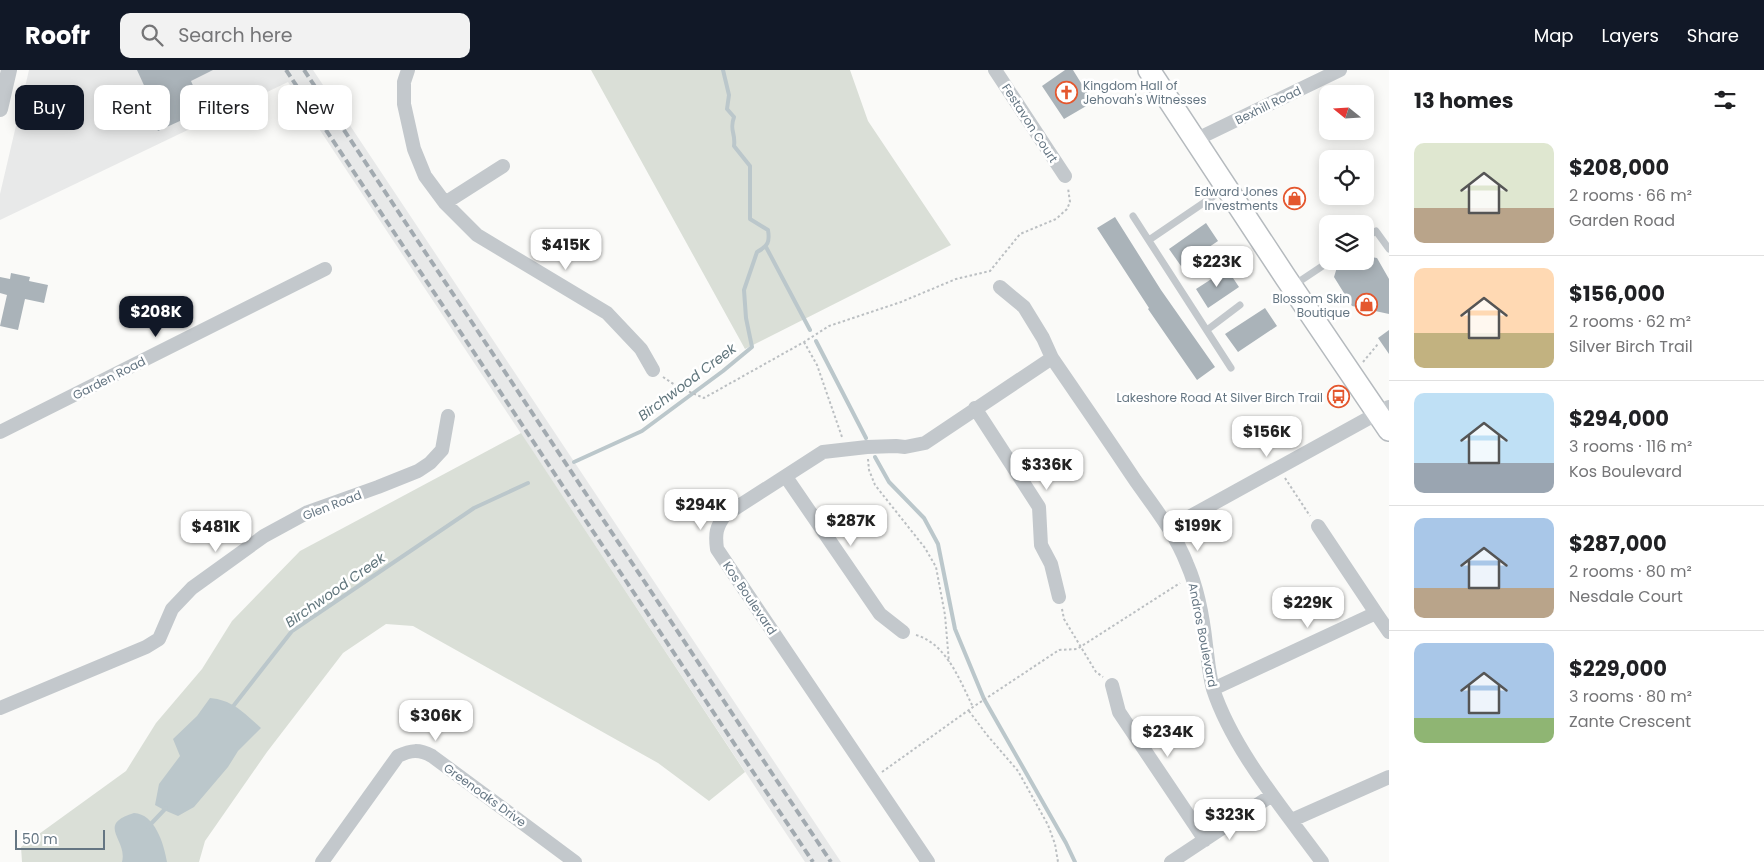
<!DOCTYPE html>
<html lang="en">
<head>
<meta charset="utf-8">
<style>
  body { margin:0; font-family:Poppins,sans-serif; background:#f2f2f2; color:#202124; height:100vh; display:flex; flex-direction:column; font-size:19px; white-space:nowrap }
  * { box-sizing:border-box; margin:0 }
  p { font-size:16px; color:#757577 }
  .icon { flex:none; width:28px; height:28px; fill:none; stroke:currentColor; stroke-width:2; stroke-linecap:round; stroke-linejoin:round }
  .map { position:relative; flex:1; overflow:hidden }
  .sheet { display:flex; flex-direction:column; background:#fff; width:375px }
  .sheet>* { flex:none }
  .top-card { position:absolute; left:15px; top:15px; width:475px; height:45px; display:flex; gap:10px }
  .needle { width:32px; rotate:288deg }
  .controls { position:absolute; left:1319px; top:15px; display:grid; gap:10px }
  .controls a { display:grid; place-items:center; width:55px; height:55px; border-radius:10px; background:#fff; box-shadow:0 2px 12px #0003; font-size:25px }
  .scale { position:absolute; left:15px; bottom:12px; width:90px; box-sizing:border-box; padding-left:5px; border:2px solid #657683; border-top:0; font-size:14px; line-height:18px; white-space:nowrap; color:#657683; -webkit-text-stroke:4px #fff; paint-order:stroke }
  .price { position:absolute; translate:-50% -42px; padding:0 11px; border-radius:10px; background:#fff; color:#222; font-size:16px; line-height:32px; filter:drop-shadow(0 1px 2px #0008) }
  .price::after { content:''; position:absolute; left:50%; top:30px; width:15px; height:11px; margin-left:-8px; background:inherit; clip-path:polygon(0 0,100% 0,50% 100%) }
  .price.current { background:#111827; color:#fff }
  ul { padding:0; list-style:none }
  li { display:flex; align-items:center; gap:15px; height:125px; padding:0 25px }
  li+li { border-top:1px solid #e0e0e0 }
  li span { display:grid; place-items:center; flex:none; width:140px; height:100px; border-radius:10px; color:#555 }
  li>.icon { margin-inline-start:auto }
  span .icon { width:60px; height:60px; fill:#fffc; stroke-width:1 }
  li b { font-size:21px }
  h2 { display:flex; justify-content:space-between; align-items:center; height:60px; padding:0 25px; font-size:21px }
  .tag { padding:0 18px; border-radius:10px; background:#fff; box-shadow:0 2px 12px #0003; font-size:18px; line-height:45px }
  .tag.current { background:#111827; color:#fff }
  header { display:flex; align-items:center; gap:30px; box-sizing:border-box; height:70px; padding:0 25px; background:#111827; color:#fff }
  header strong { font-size:24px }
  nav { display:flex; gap:28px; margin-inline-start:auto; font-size:18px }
  .search { width:350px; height:45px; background:#f2f2f2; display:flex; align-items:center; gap:12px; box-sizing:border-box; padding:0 18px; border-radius:10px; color:#757577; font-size:19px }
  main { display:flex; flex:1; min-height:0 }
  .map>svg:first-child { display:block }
  .built { fill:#e8e9e9 }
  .green { fill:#dadfd7 }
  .water { fill:#bbc7cb }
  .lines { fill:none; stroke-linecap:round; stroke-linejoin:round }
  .stream { stroke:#bbc7cb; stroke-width:4 }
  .building { fill:#aab3b9 }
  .primary-casing { stroke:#b5babe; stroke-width:24 }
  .path { stroke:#bbbfc2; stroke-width:2; stroke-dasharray:2.5 2.5; stroke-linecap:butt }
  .service { stroke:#c3c8cc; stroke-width:7 }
  .minor { stroke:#c3c8cc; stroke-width:14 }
  .tertiary { stroke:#c3c8cc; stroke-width:16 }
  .primary { stroke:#fff; stroke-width:21 }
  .rail { stroke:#a2aab0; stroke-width:4; stroke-dasharray:8 4; stroke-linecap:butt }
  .labels { text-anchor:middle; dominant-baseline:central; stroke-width:5; stroke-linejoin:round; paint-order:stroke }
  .poi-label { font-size:12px; fill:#657683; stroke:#fff; text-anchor:end }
  .street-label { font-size:12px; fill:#657683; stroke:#fff }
  .water-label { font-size:14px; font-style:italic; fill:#60757c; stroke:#fff }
</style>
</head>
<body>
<header>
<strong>Roofr</strong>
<div class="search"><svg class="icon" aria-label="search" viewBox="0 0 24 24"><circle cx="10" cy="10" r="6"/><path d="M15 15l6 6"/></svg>Search here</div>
<nav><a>Map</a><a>Layers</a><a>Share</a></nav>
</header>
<main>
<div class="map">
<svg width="1389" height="792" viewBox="0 0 1389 792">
  <rect width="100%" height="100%" fill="#fafaf8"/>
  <path class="built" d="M29 0H313L841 792H805L288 12 0 150V124Z"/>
  <path class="green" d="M591 0H850L868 51 951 175 745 279Z
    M521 363 745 702 709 731 658 693 413 556 386 554 343 583 267 682 205 771 199 792H22L21 777 126 701 156 653 202 599 232 551 300 481Z"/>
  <path class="water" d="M210 628C233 630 244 643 261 658L238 681 228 697 194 737 178 746 164 740 155 735 159 714 180 686 173 669 197 646Z
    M134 743C155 744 164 774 167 792H122C128 769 95 755 134 743Z"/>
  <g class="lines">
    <path class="stream" d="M766 177 810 260
      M816 271 866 368
      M875 387 889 412 924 448 938 474 955 559 984 629 1066 773 1075 792
      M574 392 642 361 723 301 752 277 746 248 744 220 757 182C768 176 770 172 768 160L750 149V96L734 76C736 63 729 61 734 47L727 39 729 25 723 0
      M231 639 292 561 474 438 528 413
      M148 757 166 738"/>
  </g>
  <path class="building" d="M137 0H213L191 11 195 20 184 25 193 45 158 61 142 27 148 24Z
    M1065 0H1073L1091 29 1088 35 1064 49 1042 16Z
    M1115 147 1161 220 1215 297 1197 310 1148 239 1149 238 1097 158Z
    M1206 153 1218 171 1181 196 1169 179Z
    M1365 186 1377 188 1389 209V244L1352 236 1334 207 1338 194 1342 191H1365Z
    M1227 199 1239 217 1208 238 1196 219Z
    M11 203 30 207 29 211 48 215 44 233 25 229 18 260 0 256 7 225 0 223V207L10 209Z
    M1265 238 1277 256 1238 282 1225 264Z
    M1389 260V284L1378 268Z"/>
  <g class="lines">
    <defs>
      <path id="primary" d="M1149 0 1286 208 1389 360"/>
    </defs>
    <use href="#primary" class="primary-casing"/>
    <path class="path" d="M804 272 817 295 842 367
      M1363 292 1378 274
      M663 307 678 317 704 328 804 272 829 256 901 232 956 209 990 201 1020 164 1056 149 1067 139 1070 132 1068 118
      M868 389 869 400 875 415 925 478 936 497 945 545 949 592
      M1285 408 1310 446
      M1062 539 1064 549 1096 602 1103 607
      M916 565C947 574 960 611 973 637
      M969 641 987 665 1018 701 1048 755 1055 774 1058 792
      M882 702 973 637 1059 580 1077 579 1180 513"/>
    <path class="service" d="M1133 146 1231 298
      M1365 168 1376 161 1389 179
      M1149 170 1224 119
      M1294 215 1330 191
      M1207 260 1240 235"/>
    <path class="minor" d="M408 0 404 12V34L414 79 425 106 445 133 477 165 607 243 641 279 653 300
      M995 0 1065 106
      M1195 70 1340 0
      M445 133 503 96
      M1000 217 1024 237 1043 268 1052 288C1080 329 1108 369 1135 410 1154 437 1175 463 1187 494 1198 519 1203 547 1206 575 1208 590 1209 604 1213 619 1233 680 1284 740 1322 792
      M975 338 1039 437 1041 475 1051 494 1059 527
      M0 362 325 199
      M786 407 880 544 903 562
      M1318 456 1376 543
      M1169 458 1389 337
      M1112 615 1119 642 1205 770
      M1213 619 1376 543 1389 562
      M0 638 146 577 159 569 172 539 192 518 264 466 308 442 378 417 418 401 430 393 442 380 448 346
      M1292 750 1389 707
      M322 792 398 686C411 680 419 679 432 686L575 792
      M928 792 717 479C715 464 716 457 725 445L823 382 867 377 896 376 905 377 925 373 1052 288
      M1171 792 1272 725"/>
    <path class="tertiary" d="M0 39 9 0"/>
    <use href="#primary" class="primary"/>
    <path class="rail" d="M286 0 813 792
      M304 0 831 792"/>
  </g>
  <defs>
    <symbol id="church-ring" viewBox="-11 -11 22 22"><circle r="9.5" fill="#fff" stroke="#e4572e" stroke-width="1.5"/><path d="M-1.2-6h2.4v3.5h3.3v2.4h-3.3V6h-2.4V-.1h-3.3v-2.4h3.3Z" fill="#e4572e"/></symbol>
    <symbol id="shop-ring" viewBox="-11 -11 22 22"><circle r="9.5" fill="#fff" stroke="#e4572e" stroke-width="1.5"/><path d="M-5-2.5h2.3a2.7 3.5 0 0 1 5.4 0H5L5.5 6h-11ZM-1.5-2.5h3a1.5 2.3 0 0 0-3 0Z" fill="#e4572e"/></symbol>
    <symbol id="bus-ring" viewBox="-11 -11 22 22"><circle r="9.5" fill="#fff" stroke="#e4572e" stroke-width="1.5"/><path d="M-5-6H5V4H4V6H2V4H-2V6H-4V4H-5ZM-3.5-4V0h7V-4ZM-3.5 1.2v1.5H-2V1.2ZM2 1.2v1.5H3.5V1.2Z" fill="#e4572e"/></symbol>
  </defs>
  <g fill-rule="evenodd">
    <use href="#church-ring" x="1054" y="10" width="25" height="25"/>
    <use href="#shop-ring" x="1282" y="116" width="25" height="25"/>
    <use href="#shop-ring" x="1354" y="222" width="25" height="25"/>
    <use href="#bus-ring" x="1326" y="314" width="25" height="25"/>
  </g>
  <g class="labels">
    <g class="poi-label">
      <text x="1083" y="15" text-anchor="start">Kingdom Hall of<tspan x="1083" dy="14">Jehovah's Witnesses</tspan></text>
      <text x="1278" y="121">Edward Jones<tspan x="1278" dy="14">Investments</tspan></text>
      <text x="1350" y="228">Blossom Skin<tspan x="1350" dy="14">Boutique</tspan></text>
      <text x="1323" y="327">Lakeshore Road At Silver Birch Trail</text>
    </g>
    <g class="street-label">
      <text transform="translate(1268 35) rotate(-26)">Bexhill Road</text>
      <text transform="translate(1030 53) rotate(57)">Festavon Court</text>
      <text transform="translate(109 308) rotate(-27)">Garden Road</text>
      <text transform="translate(332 435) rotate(-21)">Glen Road</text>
      <text transform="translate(750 528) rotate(56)">Kos Boulevard</text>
      <text transform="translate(1203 565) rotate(79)">Andros Boulevard</text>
      <text transform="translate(485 725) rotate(36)">Greenoaks Drive</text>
    </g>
    <g class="water-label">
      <text transform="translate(687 312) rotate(-37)">Birchwood Creek</text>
      <text transform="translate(335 520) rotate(-35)">Birchwood Creek</text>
    </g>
  </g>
</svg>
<div class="controls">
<a><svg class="needle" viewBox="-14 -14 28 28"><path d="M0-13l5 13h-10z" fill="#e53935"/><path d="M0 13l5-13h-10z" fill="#757577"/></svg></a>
<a><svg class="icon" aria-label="locate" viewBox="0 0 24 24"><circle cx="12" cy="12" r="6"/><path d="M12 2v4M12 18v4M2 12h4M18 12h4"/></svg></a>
<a><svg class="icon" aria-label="layers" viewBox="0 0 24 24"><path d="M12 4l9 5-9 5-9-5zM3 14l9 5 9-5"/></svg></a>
</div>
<div class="scale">50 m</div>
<b class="price" style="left:566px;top:201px">$415K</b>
<b class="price" style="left:1217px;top:218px">$223K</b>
<b class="price current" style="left:156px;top:268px">$208K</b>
<b class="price" style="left:1267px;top:388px">$156K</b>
<b class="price" style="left:1047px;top:421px">$336K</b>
<b class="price" style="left:701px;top:461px">$294K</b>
<b class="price" style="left:851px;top:477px">$287K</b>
<b class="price" style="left:1198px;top:482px">$199K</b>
<b class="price" style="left:216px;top:483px">$481K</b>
<b class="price" style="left:1308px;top:559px">$229K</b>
<b class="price" style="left:436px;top:672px">$306K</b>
<b class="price" style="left:1168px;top:688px">$234K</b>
<b class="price" style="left:1230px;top:771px">$323K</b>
<div class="top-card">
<a class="tag current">Buy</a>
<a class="tag">Rent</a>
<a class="tag">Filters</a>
<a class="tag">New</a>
</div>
</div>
<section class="sheet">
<h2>13 homes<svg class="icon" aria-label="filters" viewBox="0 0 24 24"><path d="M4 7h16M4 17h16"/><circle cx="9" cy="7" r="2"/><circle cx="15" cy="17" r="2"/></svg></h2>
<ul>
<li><span style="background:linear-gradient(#dfe7d0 65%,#b9a48a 0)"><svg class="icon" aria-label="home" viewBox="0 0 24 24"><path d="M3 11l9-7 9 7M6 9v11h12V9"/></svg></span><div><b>$208,000</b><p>2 rooms · 66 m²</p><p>Garden Road</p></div></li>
<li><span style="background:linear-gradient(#ffd9b3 65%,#c2b280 0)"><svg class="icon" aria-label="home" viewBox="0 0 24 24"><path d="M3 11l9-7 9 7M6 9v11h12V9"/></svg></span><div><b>$156,000</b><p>2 rooms · 62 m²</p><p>Silver Birch Trail</p></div></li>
<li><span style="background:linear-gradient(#bfe0f5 70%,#9aa5b1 0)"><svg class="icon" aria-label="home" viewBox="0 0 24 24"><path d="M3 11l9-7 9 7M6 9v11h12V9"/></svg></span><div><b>$294,000</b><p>3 rooms · 116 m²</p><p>Kos Boulevard</p></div></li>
<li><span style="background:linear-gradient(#a9c7e8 70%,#b9a48a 0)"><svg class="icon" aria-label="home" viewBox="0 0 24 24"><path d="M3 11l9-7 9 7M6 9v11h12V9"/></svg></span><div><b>$287,000</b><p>2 rooms · 80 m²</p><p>Nesdale Court</p></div></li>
<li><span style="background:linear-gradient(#a9c7e8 75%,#8fb573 0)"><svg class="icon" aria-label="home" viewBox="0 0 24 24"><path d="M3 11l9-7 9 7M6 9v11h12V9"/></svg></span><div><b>$229,000</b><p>3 rooms · 80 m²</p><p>Zante Crescent</p></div></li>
</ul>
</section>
</main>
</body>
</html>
